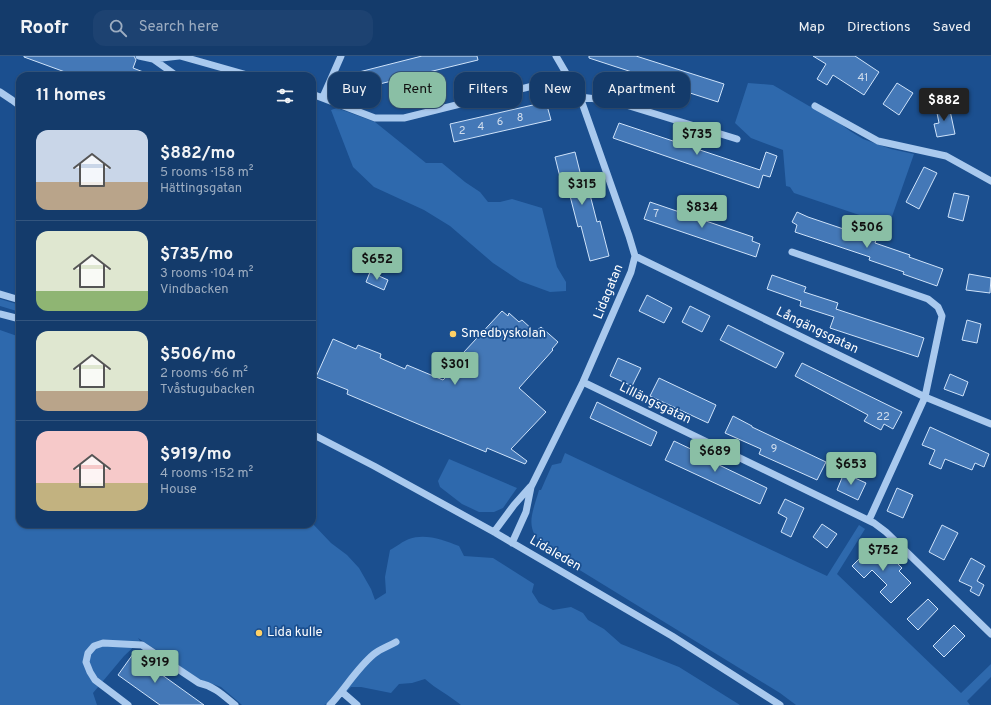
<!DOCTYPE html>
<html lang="en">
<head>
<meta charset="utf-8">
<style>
  body { margin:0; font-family:Overpass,sans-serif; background:#1d4271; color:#f1f3f6; height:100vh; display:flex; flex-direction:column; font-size:15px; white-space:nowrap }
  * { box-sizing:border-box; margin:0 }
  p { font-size:13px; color:#9dadc1 }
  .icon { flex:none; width:22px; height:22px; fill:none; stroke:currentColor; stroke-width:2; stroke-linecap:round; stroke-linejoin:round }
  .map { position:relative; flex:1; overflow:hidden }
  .panel { position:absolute; left:16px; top:16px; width:300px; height:456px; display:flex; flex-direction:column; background:#143b6b; border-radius:12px; box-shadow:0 1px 3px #0004,0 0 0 1px #33557e }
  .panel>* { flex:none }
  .banner { position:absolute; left:328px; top:16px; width:380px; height:36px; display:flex; gap:8px }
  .price { position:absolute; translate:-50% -34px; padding:0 9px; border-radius:4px; background:#8abfa5; color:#111; font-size:13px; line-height:26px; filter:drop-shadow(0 1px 2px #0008) }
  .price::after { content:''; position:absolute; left:50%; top:24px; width:12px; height:9px; margin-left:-6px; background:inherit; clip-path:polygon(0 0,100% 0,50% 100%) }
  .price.selected { background:#222; color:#fff }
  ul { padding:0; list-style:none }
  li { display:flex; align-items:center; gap:12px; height:100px; padding:0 20px }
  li+li { border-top:1px solid #33557e }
  li span { display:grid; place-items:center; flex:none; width:112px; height:80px; border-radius:12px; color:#555 }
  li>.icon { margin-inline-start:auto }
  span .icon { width:48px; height:48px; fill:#fffc; stroke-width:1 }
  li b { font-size:17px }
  h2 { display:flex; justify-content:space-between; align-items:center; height:48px; padding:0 20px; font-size:17px }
  .pill { padding:0 14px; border-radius:12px; background:#143b6b; box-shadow:0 1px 3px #0004,0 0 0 1px #33557e; font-size:14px; line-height:36px }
  .pill.selected { background:#8abfa5; color:#111 }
  header { display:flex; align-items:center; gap:24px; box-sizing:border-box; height:56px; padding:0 20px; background:#143b6b; border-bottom:1px solid #33557e }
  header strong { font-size:19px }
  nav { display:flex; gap:22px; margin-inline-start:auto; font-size:14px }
  .search { width:280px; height:36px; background:#1d4271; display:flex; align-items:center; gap:10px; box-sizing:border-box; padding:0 14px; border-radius:12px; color:#9dadc1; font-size:15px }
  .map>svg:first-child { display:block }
  .green { fill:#2e69ad }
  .building { fill:#4478b7; stroke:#cfe3fa }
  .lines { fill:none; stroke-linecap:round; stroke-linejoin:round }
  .minor { stroke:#a9c9ee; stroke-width:7 }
  .poi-dot { fill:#ffd166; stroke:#1b4f8f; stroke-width:1.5 }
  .labels { text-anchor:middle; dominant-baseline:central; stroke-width:3.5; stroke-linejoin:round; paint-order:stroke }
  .number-label { font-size:11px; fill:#d0dded }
  .street-label { font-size:13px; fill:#fff; stroke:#1b4f8f }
  .poi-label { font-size:13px; fill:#fff; stroke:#1b4f8f; text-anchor:start }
</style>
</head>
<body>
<header>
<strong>Roofr</strong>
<div class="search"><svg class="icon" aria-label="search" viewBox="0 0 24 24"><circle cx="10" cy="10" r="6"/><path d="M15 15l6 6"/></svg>Search here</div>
<nav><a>Map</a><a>Directions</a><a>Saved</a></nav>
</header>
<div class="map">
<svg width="991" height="649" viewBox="0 0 991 649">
  <rect width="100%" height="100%" fill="#1b4f8f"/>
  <path class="green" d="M748 27 773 29 809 50 826 57 850 75 863 83 891 93 914 98 889 169 794 137 790 131 786 130 783 94 751 82 735 67Z
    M337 52 375 66 426 107H442L465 126 480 136 488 146H500L512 143 542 152 557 211 566 226V235L550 236 520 225 493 207 450 170 424 154 374 131 353 111 331 54Z
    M0 243 20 249V256L0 250Z
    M0 274 20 281V468H312V467L331 487 347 499 359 512 371 533 375 544 386 537 385 521 390 494C396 491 403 485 409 483 425 477 444 484 459 490L464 500 493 502 534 528 532 536 539 547 553 554 571 551 583 557 588 564 604 573 621 588 679 611 740 649H461C449 639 436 633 425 623L412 627 399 628 391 637 361 631H351L338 644 324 649H242L221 631 193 621 161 597 138 582 140 585 124 600 93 637 97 649H0Z
    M565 397 827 520 859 469 865 473 837 518 961 637 991 608V621L967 645 970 649H796L780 637 547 494C524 472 531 462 539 434H541L552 409 561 407Z
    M449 403 517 432 503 452 494 456H479L462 448 440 431 438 425Z"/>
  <path class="building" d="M24 0H134L136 4 133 12 151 19V20H76L24 1Z
    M422 0H477L478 4 363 32 359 16Z
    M589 0H636L724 28 718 46 634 19 635 17 589 2Z
    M813 0H855L879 16 864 39 833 19 827 29 817 23 826 8Z
    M897 27 913 37 899 59 883 48Z
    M546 46 551 64 454 86 450 68Z
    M949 50 955 78 937 81 934 68 939 67 936 52Z
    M619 67 760 114 766 96 777 100 770 121 763 119 759 132 613 82Z
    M575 96 584 132 588 131 597 166 600 165 609 200 590 205 581 170 578 171 569 136 564 137 555 101Z
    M924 111 937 117 919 153 906 146Z
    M954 137 969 140 963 165 948 161Z
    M650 146 753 181 752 185 760 188 756 201 644 163Z
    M797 156 808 161 876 184 875 187 910 199 909 201 943 213 937 230 903 218 904 216 869 204 870 201 795 176 797 169 792 166Z
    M370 216 388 224 384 234 366 226Z
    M969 218 991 222 990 237 966 234Z
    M772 219 806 231 804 236 838 247 836 253 924 282 918 301 830 272 834 261 800 250 801 245 767 233Z
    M647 239 672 252 664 267 639 255Z
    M690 250 710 260 702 276 682 266Z
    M502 255 508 260 509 257 519 266 522 264 535 276 541 271 558 286 552 293 553 294 519 332 546 356 511 393 527 405 525 408 487 392 486 396 418 368 347 338 348 334 316 321 333 283 356 293 358 289 381 298 380 302 405 313 407 309 443 324 454 313 451 310Z
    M967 264 981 268 977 287 962 284Z
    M728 269 784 297 776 312 720 284Z
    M618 302 641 312 632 330 610 320Z
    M802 307 902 356 893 373 884 368 881 374 864 365 868 359 795 320Z
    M950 318 968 326 963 340 944 333Z
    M659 322 716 349 708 367 650 340Z
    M597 346 657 376 651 390 590 362Z
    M733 360 752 370V371L826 406 817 424 759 398 761 393 725 377Z
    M930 371 989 398 984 411 975 407 972 414 945 403 941 413 929 408 935 394 922 389Z
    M674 385 695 395 694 397 767 432 760 448 665 404Z
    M844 417 866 427 858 444 837 434Z
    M897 432 913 439 903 462 887 455Z
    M785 443 804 452 791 481 781 476 787 462 778 457Z
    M822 468 837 478 827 492 813 481Z
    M942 469 958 477 944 504 929 496Z
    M873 489 888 503 891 501 902 512 899 515 911 527 891 547 880 536 887 529 872 514 864 522 852 510Z
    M971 502 985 510 977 525 984 529 979 540 970 535 972 531 959 525Z
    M928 543 938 553 918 574 907 563Z
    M954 569 965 580 944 601 933 590Z
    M133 598 204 649H160L118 619Z"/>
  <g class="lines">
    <path class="minor" d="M139 0 153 3 179 0
      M180 0 251 20
      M153 3 177 20
      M0 36 12 44 20 50
      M312 38 375 62H404L569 21
      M323 41 341 0
      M580 41 613 45 737 83
      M815 50 878 85 946 100 991 125
      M792 196 928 243 938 251 942 260 925 341 869 464
      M635 200 925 341 991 368
      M0 238 20 244
      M0 258 20 263
      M583 326 874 467 886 476 991 578
      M312 378 374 410 494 476 672 580 780 649
      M494 476 514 449 530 431
      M512 487 526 456 531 431 583 326 631 216 635 200 629 180 580 41 556 0
      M342 636 357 649
      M128 649 95 624 90 616 86 606 88 597 94 590 103 587 142 589 199 627C214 630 224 640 235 649
      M330 649C345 633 357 612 374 598 380 593 389 590 396 586"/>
  </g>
  <g class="poi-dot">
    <circle cx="453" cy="278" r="4"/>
    <circle cx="259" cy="577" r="4"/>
  </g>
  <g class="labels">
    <g class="number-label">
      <text x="863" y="22">41</text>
      <text x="520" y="62">8</text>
      <text x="500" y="66">6</text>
      <text x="481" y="71">4</text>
      <text x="462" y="75">2</text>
      <text x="656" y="158">7</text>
      <text x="883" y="361">22</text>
      <text x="774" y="393">9</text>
    </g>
    <g class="street-label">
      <text transform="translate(609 236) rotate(-68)">Lidagatan</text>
      <text transform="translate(817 275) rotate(26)">Långängsgatan</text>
      <text transform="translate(655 348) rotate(26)">Lillängsgatan</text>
      <text transform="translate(555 498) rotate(30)">Lidaleden</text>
    </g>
    <g class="poi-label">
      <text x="461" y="278">Smedbyskolan</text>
      <text x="267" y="577">Lida kulle</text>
    </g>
  </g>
</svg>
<b class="price selected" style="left:944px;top:66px">$882</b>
<b class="price" style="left:697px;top:100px">$735</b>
<b class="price" style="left:582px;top:150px">$315</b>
<b class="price" style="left:702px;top:173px">$834</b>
<b class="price" style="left:867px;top:193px">$506</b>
<b class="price" style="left:377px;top:225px">$652</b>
<b class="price" style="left:455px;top:330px">$301</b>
<b class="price" style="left:715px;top:417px">$689</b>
<b class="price" style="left:851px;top:430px">$653</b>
<b class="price" style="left:883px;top:516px">$752</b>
<b class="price" style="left:155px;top:628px">$919</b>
<div class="banner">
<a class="pill">Buy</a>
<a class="pill selected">Rent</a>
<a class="pill">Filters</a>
<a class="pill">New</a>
<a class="pill">Apartment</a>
</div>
<section class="panel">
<h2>11 homes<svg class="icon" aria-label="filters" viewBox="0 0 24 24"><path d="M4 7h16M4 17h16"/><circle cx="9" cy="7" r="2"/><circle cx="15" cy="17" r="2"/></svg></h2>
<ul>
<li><span style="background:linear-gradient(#c9d6e8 65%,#b9a48a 0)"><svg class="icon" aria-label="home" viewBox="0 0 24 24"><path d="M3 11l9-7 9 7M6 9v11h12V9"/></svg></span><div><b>$882/mo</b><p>5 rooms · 158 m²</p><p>Hättingsgatan</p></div></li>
<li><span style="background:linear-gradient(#dfe7d0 75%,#8fb573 0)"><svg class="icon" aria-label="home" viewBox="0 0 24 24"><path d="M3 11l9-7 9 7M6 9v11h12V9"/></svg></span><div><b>$735/mo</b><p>3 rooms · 104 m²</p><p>Vindbacken</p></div></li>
<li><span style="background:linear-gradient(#dfe7d0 75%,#b9a48a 0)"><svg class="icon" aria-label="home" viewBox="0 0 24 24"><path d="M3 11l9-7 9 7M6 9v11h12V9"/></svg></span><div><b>$506/mo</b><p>2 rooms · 66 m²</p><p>Tvåstugubacken</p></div></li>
<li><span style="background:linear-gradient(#f6c9c9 65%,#c2b280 0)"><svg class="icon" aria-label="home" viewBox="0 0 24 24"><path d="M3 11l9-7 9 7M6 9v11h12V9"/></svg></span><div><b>$919/mo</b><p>4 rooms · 152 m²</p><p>House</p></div></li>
</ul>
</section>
</div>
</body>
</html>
